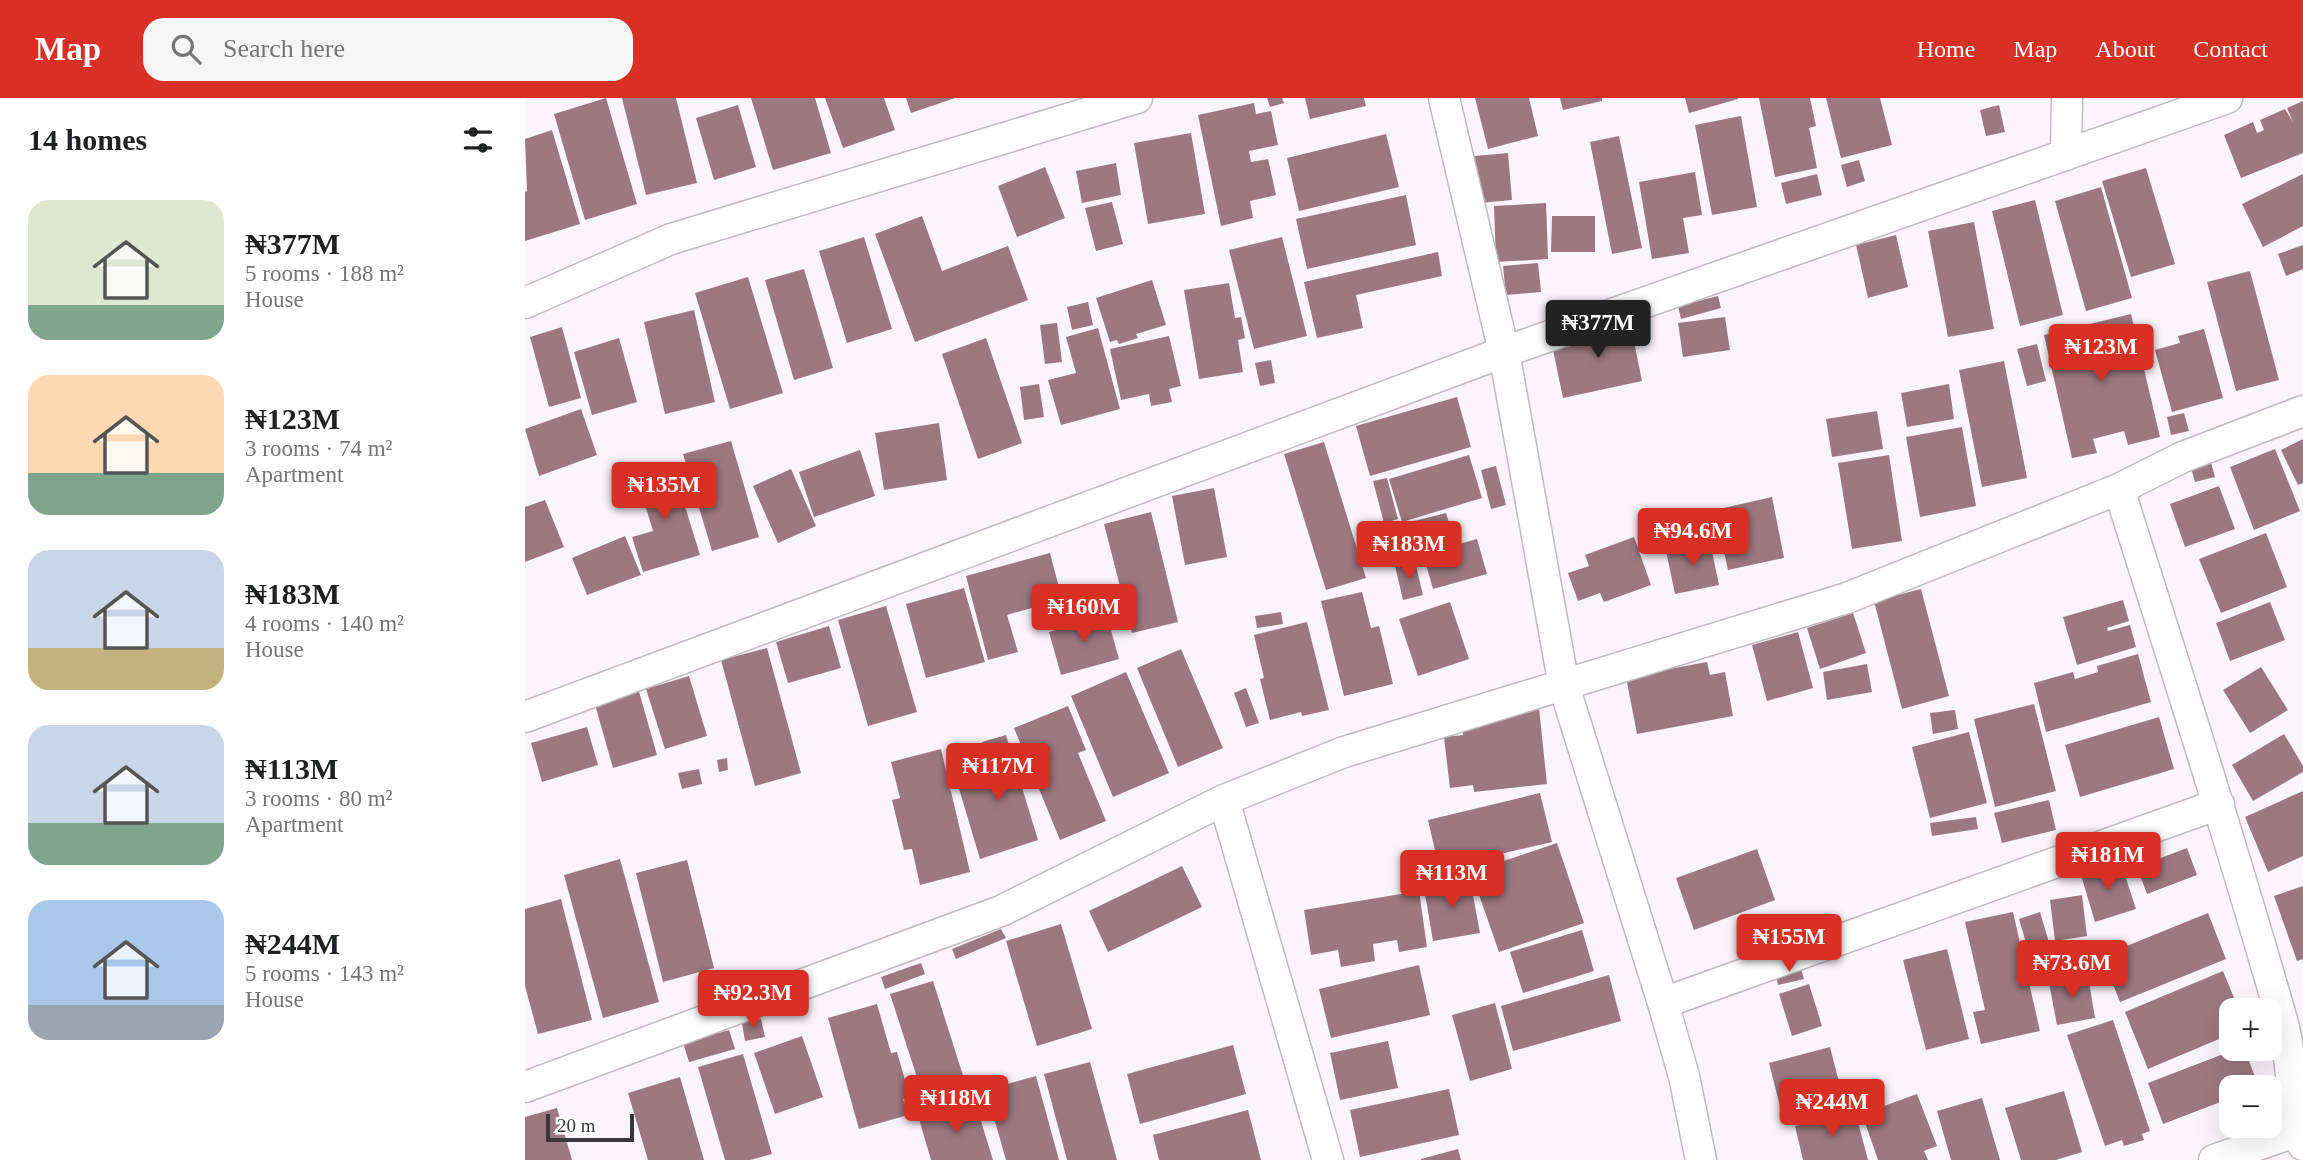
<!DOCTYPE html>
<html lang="en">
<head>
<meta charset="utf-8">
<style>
  body { margin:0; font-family:Georgia,serif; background:#f6f6f6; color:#202124; height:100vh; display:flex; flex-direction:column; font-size:26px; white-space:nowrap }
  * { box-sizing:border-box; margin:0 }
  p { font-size:23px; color:#757577 }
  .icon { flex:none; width:38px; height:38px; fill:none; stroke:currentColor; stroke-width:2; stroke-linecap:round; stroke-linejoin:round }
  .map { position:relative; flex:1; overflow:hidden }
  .side { display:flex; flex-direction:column; background:#fff; width:525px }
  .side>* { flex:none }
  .tools { position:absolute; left:1694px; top:900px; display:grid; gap:14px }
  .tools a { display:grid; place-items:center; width:63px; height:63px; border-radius:14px; background:#fff; box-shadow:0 7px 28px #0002; font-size:35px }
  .scale { position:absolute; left:21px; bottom:18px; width:88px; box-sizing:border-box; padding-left:7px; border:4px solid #3a3739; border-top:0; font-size:19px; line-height:24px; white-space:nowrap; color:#3a3739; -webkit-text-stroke:5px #fff; paint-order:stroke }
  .price { position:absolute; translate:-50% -60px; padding:0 16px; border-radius:7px; background:#d93025; color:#fff; font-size:23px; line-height:46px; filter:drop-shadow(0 2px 4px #0008) }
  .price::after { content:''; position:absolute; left:50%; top:42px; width:21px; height:16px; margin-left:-10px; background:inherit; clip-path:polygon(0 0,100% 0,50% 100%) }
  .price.active { background:#222; color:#fff }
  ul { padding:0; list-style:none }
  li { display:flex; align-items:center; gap:21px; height:175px; padding:0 28px }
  li span { display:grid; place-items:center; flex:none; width:196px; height:140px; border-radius:21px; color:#555 }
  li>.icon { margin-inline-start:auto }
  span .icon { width:84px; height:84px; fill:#fffc; stroke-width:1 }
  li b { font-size:30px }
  h2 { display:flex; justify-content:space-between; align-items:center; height:84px; padding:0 28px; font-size:30px }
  header { display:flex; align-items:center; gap:42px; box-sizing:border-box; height:98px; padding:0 35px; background:#d93025; color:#fff }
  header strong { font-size:33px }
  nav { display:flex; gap:38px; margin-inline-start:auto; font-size:24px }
  .search { width:490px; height:63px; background:#f6f6f6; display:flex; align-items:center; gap:18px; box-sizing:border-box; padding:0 24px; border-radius:21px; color:#757577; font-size:26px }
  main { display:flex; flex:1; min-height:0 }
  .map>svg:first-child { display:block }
  .building { fill:#9c7982 }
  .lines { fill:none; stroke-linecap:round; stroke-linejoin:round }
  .street-casing { stroke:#c1bac0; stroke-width:33 }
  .street { stroke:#fff; stroke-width:30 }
</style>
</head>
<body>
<header>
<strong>Map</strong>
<div class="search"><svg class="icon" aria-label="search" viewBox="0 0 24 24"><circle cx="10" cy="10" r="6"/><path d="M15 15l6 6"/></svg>Search here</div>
<nav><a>Home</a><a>Map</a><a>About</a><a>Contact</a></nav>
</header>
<main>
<section class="side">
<h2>14 homes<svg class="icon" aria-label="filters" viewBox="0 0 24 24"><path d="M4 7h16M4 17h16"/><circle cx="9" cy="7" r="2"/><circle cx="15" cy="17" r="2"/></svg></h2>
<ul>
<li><span style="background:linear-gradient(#dfe7d0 75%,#7fa58c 0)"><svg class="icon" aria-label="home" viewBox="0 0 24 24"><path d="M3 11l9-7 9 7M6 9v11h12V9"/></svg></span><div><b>₦377M</b><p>5 rooms · 188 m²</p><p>House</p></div></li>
<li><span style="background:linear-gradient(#ffd9b3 70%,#7fa58c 0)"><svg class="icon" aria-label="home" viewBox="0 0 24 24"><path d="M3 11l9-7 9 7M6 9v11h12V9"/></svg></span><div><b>₦123M</b><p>3 rooms · 74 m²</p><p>Apartment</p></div></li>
<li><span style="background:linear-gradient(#c9d6e8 70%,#c2b280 0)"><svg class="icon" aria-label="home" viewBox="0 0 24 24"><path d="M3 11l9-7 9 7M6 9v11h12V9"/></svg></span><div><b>₦183M</b><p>4 rooms · 140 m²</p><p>House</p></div></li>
<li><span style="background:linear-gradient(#c9d6e8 70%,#7fa58c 0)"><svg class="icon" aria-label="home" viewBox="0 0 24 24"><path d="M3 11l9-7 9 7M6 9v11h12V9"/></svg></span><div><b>₦113M</b><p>3 rooms · 80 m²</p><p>Apartment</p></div></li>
<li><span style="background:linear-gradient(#a9c7e8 75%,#9aa5b1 0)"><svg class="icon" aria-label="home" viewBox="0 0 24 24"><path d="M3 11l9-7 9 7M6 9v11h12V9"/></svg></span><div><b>₦244M</b><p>5 rooms · 143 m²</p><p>House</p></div></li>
</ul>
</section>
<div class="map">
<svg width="1778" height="1062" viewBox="0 0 1778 1062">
  <rect width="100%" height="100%" fill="#fbf4fa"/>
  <path class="building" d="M81 0 112 106 60 122 29 16Z
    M97 0H151L172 85 121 97Z
    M226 0H290L306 55 248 72Z
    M300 0H359L370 32 318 50Z
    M381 0H430L386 15Z
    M742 0H757L759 5 745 9Z
    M780 0H839L841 8 785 21Z
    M950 0H1004L1013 38 963 51Z
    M1035 0H1077V3L1038 12Z
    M1160 0H1213V1L1164 15Z
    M1234 0H1285L1291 28 1284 30 1292 70 1250 79Z
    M1301 0H1355L1367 47 1316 60Z
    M1778 3V55L1716 80 1699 37 1728 24 1732 35 1739 32 1735 22 1760 11 1768 24 1762 10Z
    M729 5 731 16 746 13 753 47 724 53 726 64 743 61 751 97 725 103 728 120 696 128 673 17Z
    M213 7 231 69 189 82 171 20Z
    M1474 7 1480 34 1461 38 1455 12Z
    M1216 18 1232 109 1187 117 1170 27Z
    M27 32 55 126 0 143V94L2 93 0 41Z
    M666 35 680 116 623 126 609 45Z
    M861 36 874 89 774 113 762 60Z
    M1094 38 1117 150 1087 156 1065 44Z
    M983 55 987 102 954 105 950 58Z
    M1334 62 1340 83 1322 89 1316 67Z
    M591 65 596 97 557 105 551 73Z
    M520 69 540 120 492 139 473 88Z
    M1621 70 1650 166 1606 179 1577 83Z
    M1170 74 1177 117 1158 120 1164 155 1127 161 1114 84Z
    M1292 76 1297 97 1261 106 1256 85Z
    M1778 76V128L1738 149 1717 106Z
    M1576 89 1607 200 1561 213 1530 103Z
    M881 97 891 147 782 171 771 121Z
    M1510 102 1538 217 1495 228 1467 113Z
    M587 104 598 146 571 153 560 110Z
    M1021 105 1023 161 971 164 969 108Z
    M397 118 417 173 483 148 503 202 390 244 350 136Z
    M1027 118H1070V154H1026Z
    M1449 124 1469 231 1423 239 1403 133Z
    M1371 137 1383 189 1343 200 1331 147Z
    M339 139 367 231 322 245 294 153Z
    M757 139 782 238 729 251 704 152Z
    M1778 147V171L1761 178 1753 156Z
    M913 154 917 178 831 197 838 230 792 240 779 184Z
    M1013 165 1016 194 981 197 978 168Z
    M279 171 308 270 269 282 240 182Z
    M1725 173 1754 282 1711 293 1682 184Z
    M223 179 258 295 205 311 170 195Z
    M627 182 641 227 611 236 613 240 594 246 592 242 585 244 571 200Z
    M704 185 710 220 716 219 720 240 713 242 718 274 674 281 659 192Z
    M1193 198 1196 210 1156 221 1153 208Z
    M563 204 568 227 547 232 542 209Z
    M169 212 190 304 140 316 119 224Z
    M1606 216 1635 339 1603 347 1599 333 1568 341 1572 355 1547 360 1519 237Z
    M1104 219 1117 283 1038 300 1027 247Z
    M1200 219 1205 252 1158 259 1153 225Z
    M532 225 537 264 520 266 515 227Z
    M37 229 56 300 24 309 5 239Z
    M573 230 595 311 536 327 523 282 551 275 541 239Z
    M1679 231 1698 300 1647 314 1630 252 1655 245 1653 238Z
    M644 238 656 288 644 291 647 304 626 308 624 296 596 302 585 251Z
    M94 240 112 304 67 317 49 254Z
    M461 240 497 345 453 361 417 256Z
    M1512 246 1521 283 1502 288 1492 251Z
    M746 262 750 285 735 288 730 265Z
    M1479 263 1502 380 1457 389 1434 272Z
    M514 286 519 319 499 322 495 289Z
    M1424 286 1429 321 1382 329 1376 295Z
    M932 299 946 349 845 378 831 328Z
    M56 311 72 357 14 378 0 331Z
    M1352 313 1358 351 1307 359 1301 321Z
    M1659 315 1664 333 1646 337 1642 319Z
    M414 325 422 382 359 392 350 335Z
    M1437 329 1451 408 1395 419 1381 339Z
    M1778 341V385L1773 387 1756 352Z
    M206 343 234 439 187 453 158 356Z
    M799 344 841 480 801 492 759 356Z
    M1750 351 1775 413 1729 432 1705 369Z
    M335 352 350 398 289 419 274 374Z
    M944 357 957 400 877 424 864 381Z
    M1364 357 1377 443 1327 451 1313 365Z
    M1684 357 1690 379 1670 384 1664 363Z
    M147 366 175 457 118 474 107 439 128 433 111 377Z
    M971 368 981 407 966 411 956 372Z
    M266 371 291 428 253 445 228 388Z
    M862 380 873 421 859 425 848 383Z
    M1694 388 1710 431 1660 449 1645 406Z
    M689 390 702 459 660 467 647 398Z
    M1247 399 1259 460 1203 472 1190 412Z
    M20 402 39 449 0 464V409Z
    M626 414 653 524 607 535 579 426Z
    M921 415 929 442 884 454 877 426Z
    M1741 435 1762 489 1696 515 1674 461Z
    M100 438 116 477 62 497 47 460Z
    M1109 439 1126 487 1079 504 1075 495 1053 503 1043 475 1064 468 1060 457Z
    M952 441 962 476 908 491 898 456Z
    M1185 444 1194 487 1150 496 1141 453Z
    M525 455 537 501 482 517 493 554 463 562 441 478Z
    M890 464 898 497 878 502 870 468Z
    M439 490 460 564 401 580 381 506Z
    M1396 491 1424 598 1377 611 1349 503Z
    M837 494 846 530 854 528 868 586 819 598 796 503Z
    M1598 502 1604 523 1582 530 1583 533 1605 527 1611 549 1552 567 1538 519Z
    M925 504 944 561 893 578 874 521Z
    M1745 504 1760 542 1705 563 1691 525Z
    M361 508 392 614 343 628 313 522Z
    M756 514 758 526 732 530 730 518Z
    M1328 515 1341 555 1295 571 1282 530Z
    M564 516 566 523 582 518 594 561 536 577 524 534 549 527 547 521Z
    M782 524 804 612 777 618 776 614 745 622 735 581 739 580 729 537Z
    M304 528 316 570 263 585 251 544Z
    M1273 534 1288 590 1242 603 1227 547Z
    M242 550 276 675 230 688 196 562Z
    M656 551 698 650 653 669 612 570Z
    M1613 556 1626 604 1521 634 1509 585 1548 574 1550 581 1573 574 1572 568Z
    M1182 564 1185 577 1200 574 1208 618 1112 636 1101 579Z
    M1342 566 1347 594 1302 602 1298 574Z
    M1736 569 1763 612 1725 635 1698 592Z
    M601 574 644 675 588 699 546 598Z
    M164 578 182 638 140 651 121 591Z
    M113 590 132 657 88 670 69 603Z
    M721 590 734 625 721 629 709 595Z
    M1509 606 1531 693 1470 709 1449 621Z
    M543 608 561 652 553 655 581 723 535 742 489 630Z
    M1014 610 1022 686 949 694 948 687 925 690 919 639 938 637 936 620Z
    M1430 612 1433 631 1408 636 1405 615Z
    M1634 619 1649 671 1555 699 1540 647Z
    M62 629 73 667 17 684 6 645Z
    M1444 634 1462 705 1405 720 1387 649Z
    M1759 636 1778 668V674L1728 703 1707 667Z
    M481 637 513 742 455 761 432 684 466 673 457 644Z
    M416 651 445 774 395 787 387 751 379 752 367 702 375 700 366 664Z
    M202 660 203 672 194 674 192 662Z
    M174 671 177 686 157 691 153 675Z
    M1778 693V758L1743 774 1720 719Z
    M1015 695 1027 744 914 770 903 722Z
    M1524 702 1531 732 1477 745 1469 715Z
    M1451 719 1453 731 1407 738 1405 725Z
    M1032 745 1059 825 974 854 946 774Z
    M1662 750 1672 777 1622 796 1612 769Z
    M1232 751 1250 802 1169 832 1151 780Z
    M95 761 134 904 78 920 39 777Z
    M162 762 189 870 138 884 111 775Z
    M1596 765 1611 811 1570 824 1556 777Z
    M657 768 677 809 583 854 564 813Z
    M945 781 955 835 908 843 899 790Z
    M1778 788V861L1772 863 1749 798Z
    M894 793 902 849 874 854 872 842 848 846 850 863 816 869 813 852 786 857 779 812Z
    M1557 797 1562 838 1530 843 1525 802Z
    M36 801 67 922 13 936 0 888V811Z
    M1488 814 1515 933 1456 946 1448 914 1460 912 1440 824Z
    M1515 814 1528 858 1507 865 1494 821Z
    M1683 815 1701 861 1595 904 1577 858Z
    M536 826 567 931 512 948 481 843Z
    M476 831 481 840 431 861 427 851Z
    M1057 832 1069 873 998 895 985 854Z
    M1422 851 1444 941 1401 952 1378 862Z
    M1274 864 1279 881 1253 887 1249 870Z
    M396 865 400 876 360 891 356 879Z
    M894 867 905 917 806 940 794 891Z
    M1698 873 1714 912H1706V936L1623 971 1600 914Z
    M1084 877 1096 923 988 953 976 908Z
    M1563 878 1570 920 1532 927 1524 885Z
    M408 883 442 990 400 1004 365 896Z
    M1284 886 1297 928 1267 938 1254 896Z
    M970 905 987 971 945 983 927 917Z
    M352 906 366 955 372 954 385 999 378 1001 383 1017 334 1031 303 920Z
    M236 921 240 939 220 943 217 925Z
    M1588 922 1625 1033 1617 1036 1619 1042 1599 1048 1597 1042 1580 1048 1542 937Z
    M204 932 210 951 164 964 158 945Z
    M277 938 298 999 250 1016 229 955Z
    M863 943 873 990 815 1002 805 955Z
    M708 947 721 996 615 1026 602 976Z
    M1305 949 1317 996 1256 1012 1244 965Z
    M1714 950H1719L1734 989H1706V1000L1638 1026 1623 985Z
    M218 956 247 1056 225 1062H200L173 969Z
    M565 964 592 1062H542L519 976Z
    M511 978 534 1062H481L461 992Z
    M155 979 179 1062H123L103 995Z
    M924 991 934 1037 835 1059 825 1012Z
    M1539 993 1557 1054 1531 1062H1496L1480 1010Z
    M1392 996 1412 1048 1399 1053 1403 1062H1353L1337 1016Z
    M1457 1000 1475 1062H1426L1412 1013Z
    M450 1004 468 1062H406L394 1021Z
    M32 1010 47 1062H0V1019Z
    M723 1012 736 1062H634L628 1037Z
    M1330 1013 1343 1062H1278L1270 1028Z
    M933 1051 936 1062H896V1061Z"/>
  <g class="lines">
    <defs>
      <path id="street" d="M919 0 979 254 1039 588 1138 905 1159 978 1176 1062
        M1541 57 1542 0
        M0 205 146 141 612 0
        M1594 391C1650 568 1706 744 1757 922 1769 963 1764 1007 1778 1047
        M0 619 979 254 1702 0
        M699 702 803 1062
        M1138 905 1694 706
        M0 989 476 813 699 702 819 654 1322 500 1594 391 1658 359 1778 313
        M1689 1062 1773 1033"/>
    </defs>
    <use href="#street" class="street-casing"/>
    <use href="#street" class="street"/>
  </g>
</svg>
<div class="tools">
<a>+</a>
<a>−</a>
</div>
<div class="scale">20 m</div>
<b class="price active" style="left:1073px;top:262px">₦377M</b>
<b class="price" style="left:1576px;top:286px">₦123M</b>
<b class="price" style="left:139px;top:424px">₦135M</b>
<b class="price" style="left:1168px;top:470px">₦94.6M</b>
<b class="price" style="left:884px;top:483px">₦183M</b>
<b class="price" style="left:559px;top:546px">₦160M</b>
<b class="price" style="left:473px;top:705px">₦117M</b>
<b class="price" style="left:1583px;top:794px">₦181M</b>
<b class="price" style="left:927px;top:812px">₦113M</b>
<b class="price" style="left:1264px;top:876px">₦155M</b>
<b class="price" style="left:1547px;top:902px">₦73.6M</b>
<b class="price" style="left:228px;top:932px">₦92.3M</b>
<b class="price" style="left:431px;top:1037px">₦118M</b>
<b class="price" style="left:1307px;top:1041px">₦244M</b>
</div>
</main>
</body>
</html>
